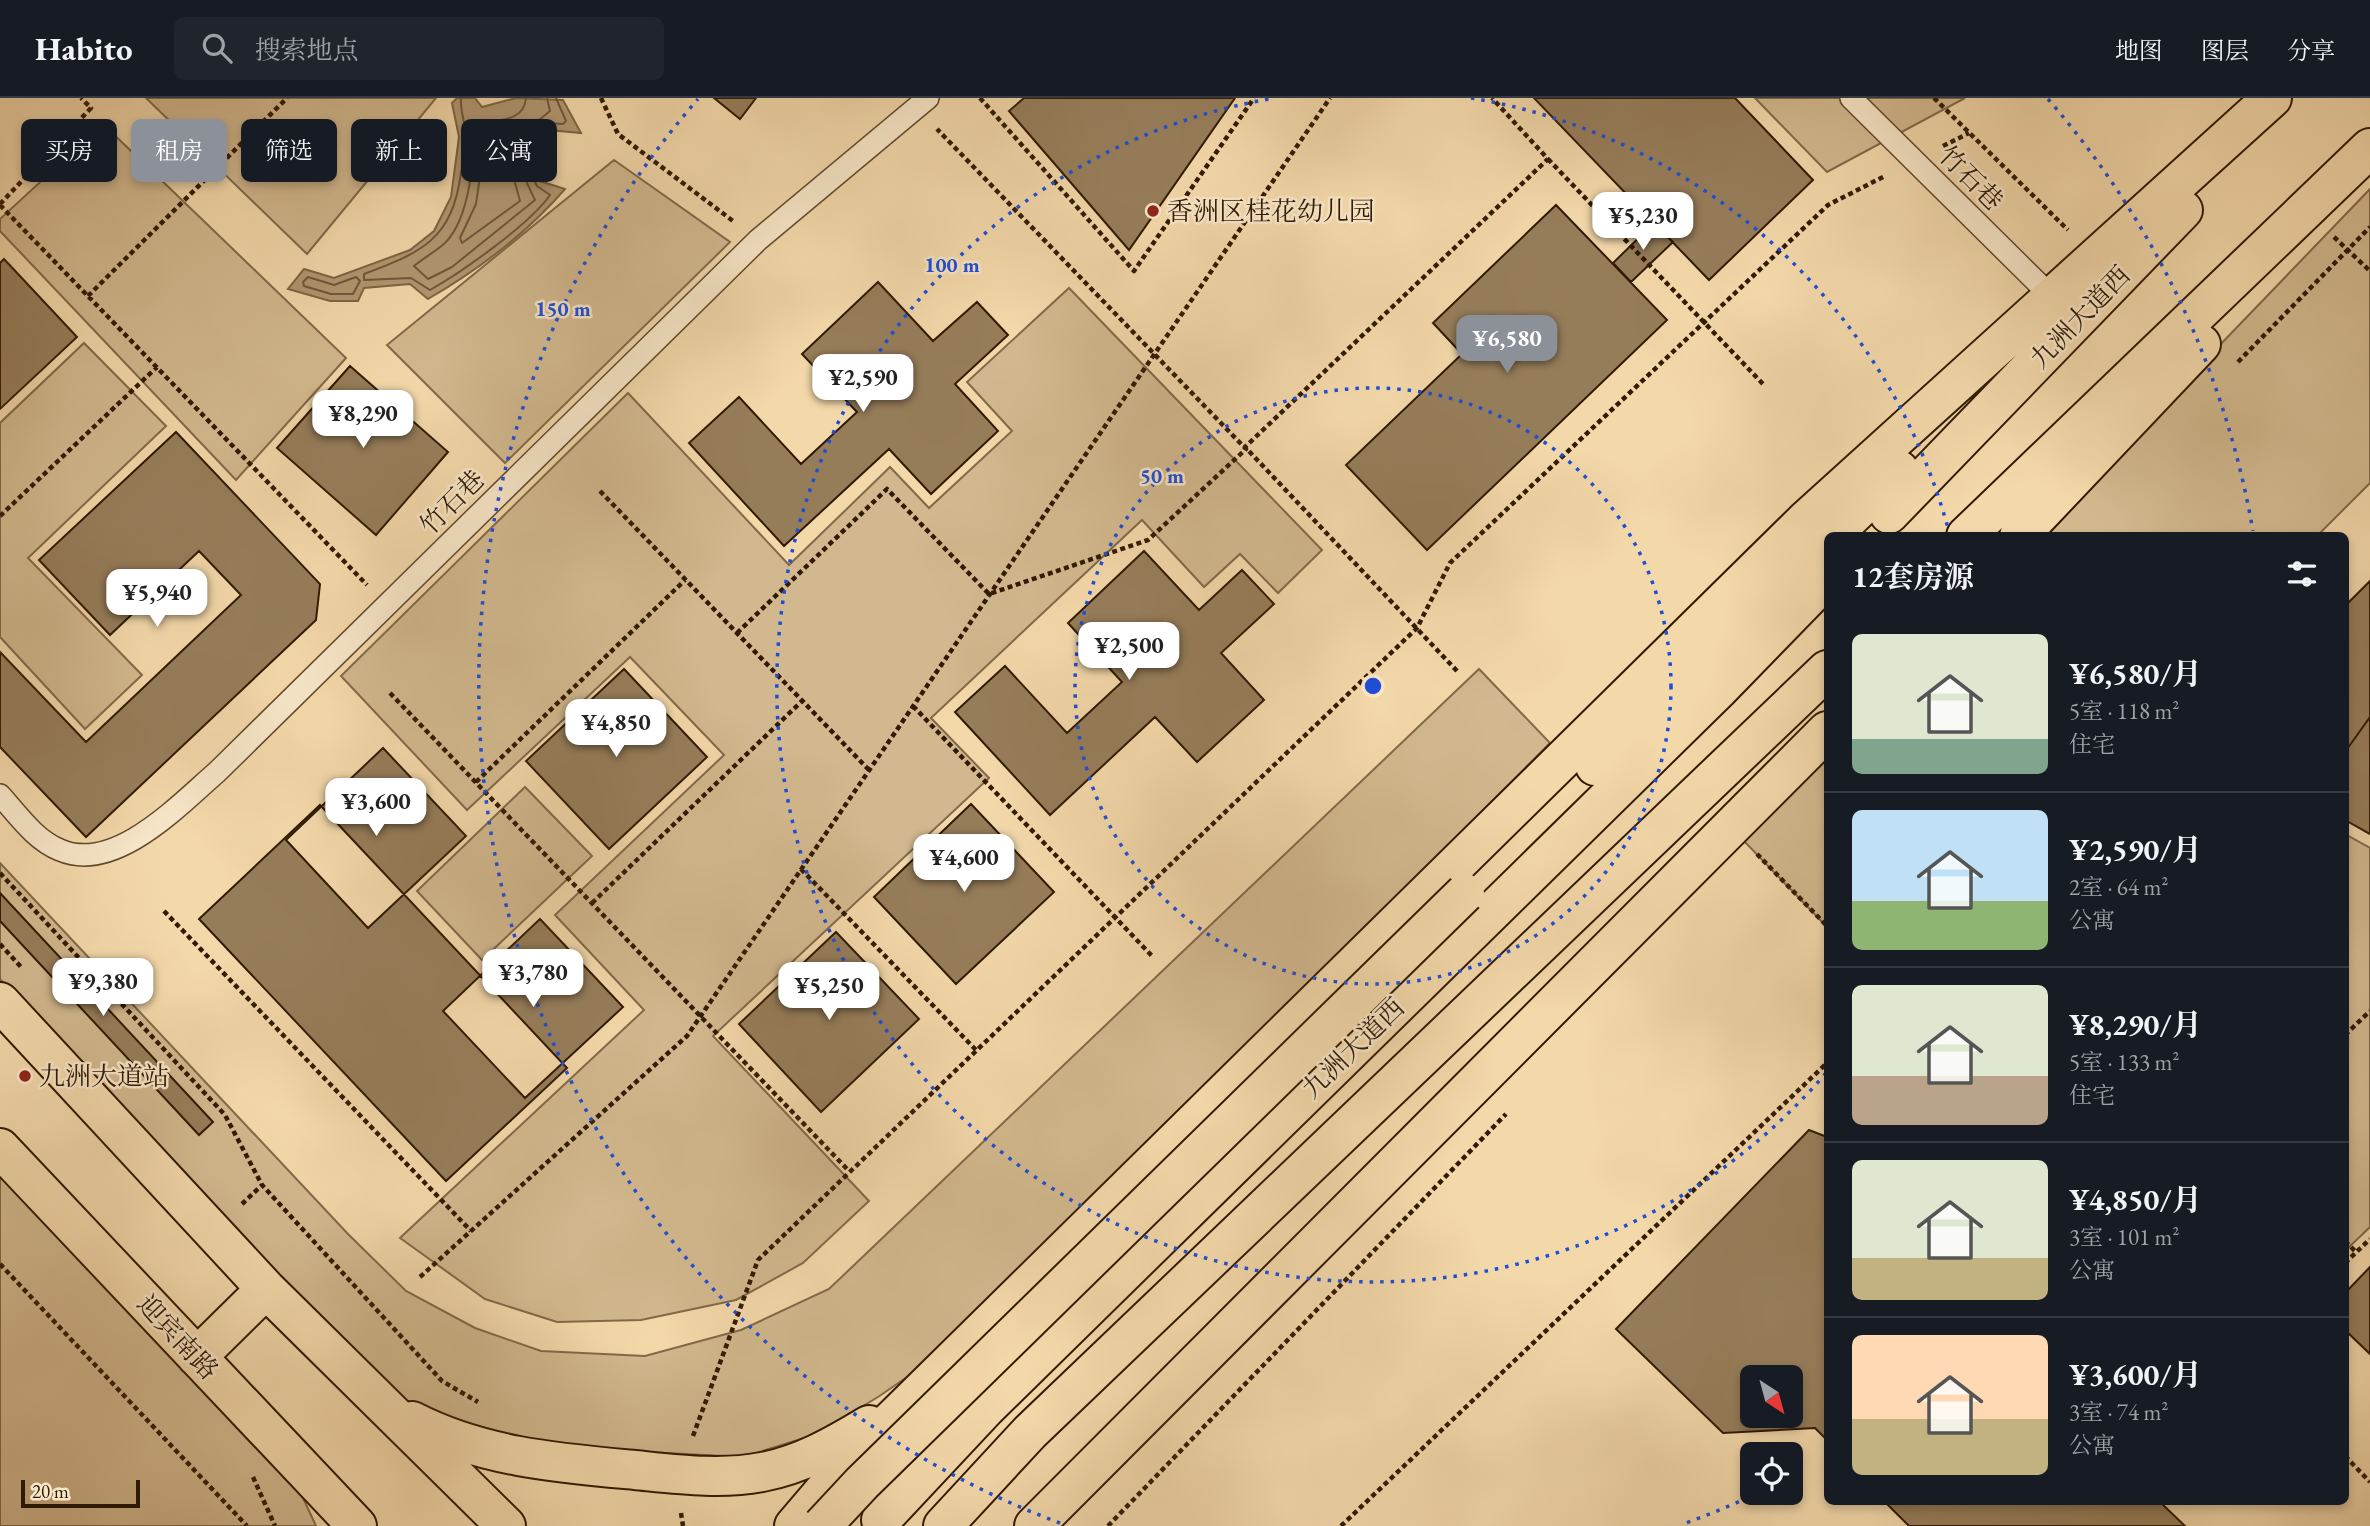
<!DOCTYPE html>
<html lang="zh">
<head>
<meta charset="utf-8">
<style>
  body { margin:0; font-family:"EB Garamond","Noto Serif SC",serif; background:#20242c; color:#f1f3f6; height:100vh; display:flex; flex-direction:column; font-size:26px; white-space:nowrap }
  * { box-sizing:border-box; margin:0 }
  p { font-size:23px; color:#9ea1a6 }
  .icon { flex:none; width:38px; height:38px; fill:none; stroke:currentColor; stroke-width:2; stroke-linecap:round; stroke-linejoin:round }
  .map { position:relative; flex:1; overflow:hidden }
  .drawer { position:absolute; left:1824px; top:434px; width:525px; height:973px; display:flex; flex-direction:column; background:#171b24; border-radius:10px; box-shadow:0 4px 10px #0003 }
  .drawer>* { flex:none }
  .hud { position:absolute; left:21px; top:21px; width:665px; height:63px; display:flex; gap:14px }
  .needle { width:46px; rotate:144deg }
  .tools { position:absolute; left:1740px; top:1267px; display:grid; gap:14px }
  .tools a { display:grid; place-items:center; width:63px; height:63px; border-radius:10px; background:#171b24; box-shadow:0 4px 10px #0003; font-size:35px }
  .scale { position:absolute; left:21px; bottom:18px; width:119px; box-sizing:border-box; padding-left:7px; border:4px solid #311a03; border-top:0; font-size:19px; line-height:24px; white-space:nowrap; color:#311a03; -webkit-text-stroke:5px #f7e6c8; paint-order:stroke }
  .price { position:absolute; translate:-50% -60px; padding:0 16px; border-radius:14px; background:#fff; color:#222; font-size:23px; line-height:46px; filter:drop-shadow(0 2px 4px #0008) }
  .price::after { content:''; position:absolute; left:50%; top:42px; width:21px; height:16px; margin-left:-10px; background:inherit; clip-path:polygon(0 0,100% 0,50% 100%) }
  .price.active { background:#8c9099; color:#fff }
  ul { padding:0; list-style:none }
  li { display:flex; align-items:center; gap:21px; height:175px; padding:0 28px }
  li+li { border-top:2px solid #363941 }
  li span { display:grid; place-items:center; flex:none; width:196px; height:140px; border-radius:10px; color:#555 }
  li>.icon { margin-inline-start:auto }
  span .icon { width:84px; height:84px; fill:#fffc; stroke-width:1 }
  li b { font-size:30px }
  h2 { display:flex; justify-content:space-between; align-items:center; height:84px; padding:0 28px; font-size:30px }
  .chip { padding:0 24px; border-radius:10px; background:#171b24; box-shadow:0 4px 10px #0003; font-size:24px; line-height:63px }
  .chip.active { background:#8c9099; color:#fff }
  header { display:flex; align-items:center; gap:42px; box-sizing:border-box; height:98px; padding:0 35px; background:#171b24; border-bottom:2px solid #363941 }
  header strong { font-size:33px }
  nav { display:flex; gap:38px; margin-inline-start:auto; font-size:24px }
  .search { width:490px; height:63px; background:#20242c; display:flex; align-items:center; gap:18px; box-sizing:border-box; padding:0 24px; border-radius:10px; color:#9ea1a6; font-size:26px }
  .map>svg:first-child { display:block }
  .green { fill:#d2b88e; stroke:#826948; stroke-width:2 }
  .water { fill:#b19771; stroke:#7e6545; stroke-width:2 }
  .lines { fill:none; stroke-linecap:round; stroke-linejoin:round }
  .shore { stroke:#71583a; stroke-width:2 }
  .building { fill:#967d5a; stroke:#311a03; stroke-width:2; fill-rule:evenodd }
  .service-casing { stroke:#624a2d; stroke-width:24 }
  .primary-casing { stroke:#311a03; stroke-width:42 }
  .path { stroke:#311a03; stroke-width:4.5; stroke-dasharray:5 3.5; stroke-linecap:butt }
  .service { stroke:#f7e6c8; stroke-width:21 }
  .primary { stroke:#f3d8aa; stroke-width:38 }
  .primary-bridge-casing { stroke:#311a03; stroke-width:42; stroke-linecap:butt }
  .primary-bridge { stroke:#f3d8aa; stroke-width:38 }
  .ring { fill:none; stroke:#1d4ed8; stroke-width:3.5; stroke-dasharray:3.5 7 }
  .poi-dot { fill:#8f2418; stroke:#f7e6c8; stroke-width:2.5 }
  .labels { text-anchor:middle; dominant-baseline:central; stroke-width:5; stroke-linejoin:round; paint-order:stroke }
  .street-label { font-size:26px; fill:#311a03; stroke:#f7e6c8 }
  .poi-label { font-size:26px; fill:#311a03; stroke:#f7e6c8; text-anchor:start }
  .centre { fill:#1d4ed8; stroke:#f7e6c8; stroke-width:3.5 }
  .ring-label { font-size:21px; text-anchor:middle; font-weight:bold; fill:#1d4ed8; stroke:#f7e6c8; stroke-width:5; stroke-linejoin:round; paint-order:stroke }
</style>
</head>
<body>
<header>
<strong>Habito</strong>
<div class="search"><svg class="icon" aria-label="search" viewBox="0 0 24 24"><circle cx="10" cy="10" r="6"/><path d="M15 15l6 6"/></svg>搜索地点</div>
<nav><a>地图</a><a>图层</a><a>分享</a></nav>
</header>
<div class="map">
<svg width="2370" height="1428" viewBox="0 0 2370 1428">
  <rect width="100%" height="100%" fill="#f3d8aa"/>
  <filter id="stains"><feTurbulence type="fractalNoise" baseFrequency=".00286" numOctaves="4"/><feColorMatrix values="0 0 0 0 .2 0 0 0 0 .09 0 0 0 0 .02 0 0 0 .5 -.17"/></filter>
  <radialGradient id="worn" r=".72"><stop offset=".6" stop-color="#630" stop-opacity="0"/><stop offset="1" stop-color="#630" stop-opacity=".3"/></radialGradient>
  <path class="green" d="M146 0H436L307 156Z
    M1755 0H1965L1827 74Z
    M103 26 346 260 236 382 0 133V121Z
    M614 62 730 144 505 365 387 247Z
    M2370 91V385L2318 437 2036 438Z
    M1069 190 1322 452 1278 495 1240 456 1204 489 1142 422 931 620 989 680 713 938 869 1103 803 1165 736 1202 641 1222 557 1224 485 1201 400 1140 644 912 555 817 724 657 630 559 467 712 341 578 628 295 789 467 890 369 929 410 1012 333 967 284Z
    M84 245 166 328 28 460 142 577 85 631 0 539V325Z
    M1479 571 1550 645 945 1253 878 1299 817 1336 743 1359 550 1349 470 1333 396 1300 0 881V765L348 1136 406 1193 475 1230 541 1253 645 1258 741 1232 829 1191Z
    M1827 654V829L1742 741Z
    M525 689 592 758 482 862 417 793Z
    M2345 736 2370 750V1129L2345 1153Z
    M0 1054 279 1348 316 1428H0Z"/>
  <path class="water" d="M457 0H475L482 9 516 0 563 2 581 35 548 32 540 83 565 91C527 135 478 172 428 201L410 186 364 190 358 203H330L288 191 304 171 334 180 410 152 434 133 451 99 459 39 452 5Z"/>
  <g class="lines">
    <path class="shore" d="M461 0C460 13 465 24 466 37 467 49 463 63 461 75 452 142 422 154 364 176V182L411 180 430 192C462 174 530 126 550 97L537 88 534 82 542 31 547 25 563 26 566 23 556 0
      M526 0C524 27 491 21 473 26 475 59 470 120 445 145 436 153 424 160 414 168L428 181 452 169 535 102 525 81 534 26 550 13 547 0
      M520 29 514 81 520 103 462 145 460 140 476 106 486 36Z
      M308 179 334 187 356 179 360 183 353 196H331L304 188 303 184Z"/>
  </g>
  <path class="building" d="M714 0H756L740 21Z
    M1024 0H1235L1129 152 1009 13Z
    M1534 0H1735L1813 82 1709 182Z
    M1556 107 1667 222 1427 452 1346 367 1462 256 1433 225Z
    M1654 125 1673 144 1631 184 1613 165Z
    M4 161 77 239 0 311V165Z
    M878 184 933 243 977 204 1008 237 955 286 998 333 931 396 889 351 784 448 689 345 739 299 801 366 857 314 802 256Z
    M350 268 448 354 376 437 277 350Z
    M176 334 320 486 316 522 86 739 0 649V554L86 644 241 497 199 453 110 537 39 462Z
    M1144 453 1199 512 1242 472 1274 506 1221 555 1264 602 1197 664 1155 619 1050 717 955 614 1005 568 1067 635 1122 584 1068 525Z
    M2370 483V619L2345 654V508Z
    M624 571 707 659 609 751 526 663Z
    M2370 619V736L2345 722V689L2348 684 2345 682V654Z
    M383 650 466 738 368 830 286 742Z
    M971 706 1054 794 956 886 874 799Z
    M320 707 567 970 446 1083 199 821Z
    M0 795 213 1024 199 1037 0 823Z
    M540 821 623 909 525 1000 443 913Z
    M836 834 919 921 821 1014 739 926Z
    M1809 1032 1827 1039V1342L1815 1330 1723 1335 1616 1231ZM1752 1279H1790V1318H1752Z
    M2370 1169V1256L2345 1232V1195Z
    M1885 1404H2160L2185 1428H1909Z"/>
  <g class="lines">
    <defs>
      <path id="service" d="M1851 0 2052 199
        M0 697C18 717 35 742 60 752 115 776 180 706 217 674L758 142 928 0"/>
      <path id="primary" d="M1889 416 2183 112
        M1831 438 1899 372
        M1966 438 2370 50
        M2019 438 2201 246
        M1595 668 1827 442
        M0 904 266 1191 506 1428
        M0 1050 357 1428
        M197 1259 266 1191
        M412 1323C482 1359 558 1365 635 1372 676 1376 721 1382 762 1374 801 1367 836 1347 869 1327
        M881 1422 986 1310 1718 592 1827 480
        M794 1428 846 1367 1807 421 2272 0
        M943 1428 1030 1334 1827 572
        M1034 1428 1827 633"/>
    </defs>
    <use href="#service" class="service-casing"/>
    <use href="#primary" class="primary-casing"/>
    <path class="path" d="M601 0 618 36 733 123
      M980 0 1134 173 1254 0
      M1934 0 2068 132
      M1943 48 1969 35
      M1548 61 1763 286
      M0 106 91 10 81 0
      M0 107 367 487
      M2334 139 2370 173
      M88 198 287 0
      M2238 264 2370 129
      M600 393 869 672
      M0 418 157 269
      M737 535 887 391 989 496 1148 442 1246 351 937 31
      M1457 573 1245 349 1548 61 1492 0
      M390 595 849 1073
      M913 608 1153 859
      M476 684 685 482
      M1757 756 1827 828
      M801 771 976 952
      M0 775 225 1017 262 1087 442 1283 478 1304
      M592 805 802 603
      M164 813 471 1133
      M0 846 21 869
      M2345 937 2370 913
      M242 1106 262 1087
      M2345 1143 2356 1154
      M2345 1165 2370 1141
      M0 1166 247 1428
      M420 1179 687 938 1330 0
      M693 1338 758 1162 1417 530 1450 465 1828 107 1885 78
      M2345 1358 2370 1384
      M253 1379 275 1428
      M681 1415 683 1428
      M1108 1428 1506 1016
      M1341 1428 1827 965"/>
    <use href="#service" class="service"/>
    <use href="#primary" class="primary"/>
    <defs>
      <path id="primary-bridge" d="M822 1428 862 1385 1465 795"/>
    </defs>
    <use href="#primary-bridge" class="primary-bridge-casing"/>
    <use href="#primary-bridge" class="primary-bridge"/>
  </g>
  <g class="ring">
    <circle cx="1373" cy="588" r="298"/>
    <path d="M1826 975A596 596 0 1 1 1275 0M1471 0A596 596 0 0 1 1949 434"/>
    <path d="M1758 1395A894 894 0 0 1 1686 1425M1060 1425A894 894 0 0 1 698 1M2048 1A894 894 0 0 1 2253 433"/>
  </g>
  <g class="poi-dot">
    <circle cx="1153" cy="113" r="7"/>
    <circle cx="25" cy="978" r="7"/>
  </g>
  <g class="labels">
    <g class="street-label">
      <text transform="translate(1971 80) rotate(45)">竹石巷</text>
      <text transform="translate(2080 219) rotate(-46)">九洲大道西</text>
      <text transform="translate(452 404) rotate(-45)">竹石巷</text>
      <text transform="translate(1353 950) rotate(-44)">九洲大道西</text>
      <text transform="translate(178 1239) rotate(47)">迎宾南路</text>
    </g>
    <g class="poi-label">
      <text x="1167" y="113">香洲区桂花幼儿园</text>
      <text x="39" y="978">九洲大道站</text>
    </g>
  </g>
  <circle cx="1373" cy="588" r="10" class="centre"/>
  <g class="ring-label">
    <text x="952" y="174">100 m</text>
    <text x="563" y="218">150 m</text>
    <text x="1162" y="385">50 m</text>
  </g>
  <rect width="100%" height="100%" filter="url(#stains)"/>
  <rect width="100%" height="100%" fill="url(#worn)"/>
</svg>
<div class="tools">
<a><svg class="needle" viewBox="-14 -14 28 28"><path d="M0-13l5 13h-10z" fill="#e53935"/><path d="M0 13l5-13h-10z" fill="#9ea1a6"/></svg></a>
<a><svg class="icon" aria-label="locate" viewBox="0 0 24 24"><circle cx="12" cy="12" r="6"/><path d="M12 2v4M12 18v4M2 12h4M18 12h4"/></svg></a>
</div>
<div class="scale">20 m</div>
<b class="price" style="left:1643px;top:154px">¥5,230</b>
<b class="price active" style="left:1507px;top:277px">¥6,580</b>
<b class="price" style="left:863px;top:316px">¥2,590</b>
<b class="price" style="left:363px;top:352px">¥8,290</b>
<b class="price" style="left:157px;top:531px">¥5,940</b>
<b class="price" style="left:1129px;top:584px">¥2,500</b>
<b class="price" style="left:616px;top:661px">¥4,850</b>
<b class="price" style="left:376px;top:740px">¥3,600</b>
<b class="price" style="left:964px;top:796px">¥4,600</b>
<b class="price" style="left:533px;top:911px">¥3,780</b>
<b class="price" style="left:103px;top:920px">¥9,380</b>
<b class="price" style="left:829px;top:924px">¥5,250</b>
<div class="hud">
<a class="chip">买房</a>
<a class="chip active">租房</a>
<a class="chip">筛选</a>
<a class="chip">新上</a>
<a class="chip">公寓</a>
</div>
<section class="drawer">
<h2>12套房源<svg class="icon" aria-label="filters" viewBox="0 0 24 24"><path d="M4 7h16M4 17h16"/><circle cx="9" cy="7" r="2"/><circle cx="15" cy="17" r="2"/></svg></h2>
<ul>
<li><span style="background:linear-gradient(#dfe7d0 75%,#7fa58c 0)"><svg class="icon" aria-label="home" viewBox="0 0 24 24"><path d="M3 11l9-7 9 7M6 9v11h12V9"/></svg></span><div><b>¥6,580/月</b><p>5室 · 118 m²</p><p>住宅</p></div></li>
<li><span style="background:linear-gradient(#bfe0f5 65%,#8fb573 0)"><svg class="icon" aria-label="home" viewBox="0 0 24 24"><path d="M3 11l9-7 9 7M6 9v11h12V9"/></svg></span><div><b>¥2,590/月</b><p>2室 · 64 m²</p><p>公寓</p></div></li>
<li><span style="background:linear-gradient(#dfe7d0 65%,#b9a48a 0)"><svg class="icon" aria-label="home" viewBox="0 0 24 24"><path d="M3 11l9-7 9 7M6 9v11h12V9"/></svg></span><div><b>¥8,290/月</b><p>5室 · 133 m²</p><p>住宅</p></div></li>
<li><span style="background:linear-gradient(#dfe7d0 70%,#c2b280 0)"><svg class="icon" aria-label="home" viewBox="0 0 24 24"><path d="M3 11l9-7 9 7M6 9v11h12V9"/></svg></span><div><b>¥4,850/月</b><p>3室 · 101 m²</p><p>公寓</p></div></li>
<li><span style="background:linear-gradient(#ffd9b3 60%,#c2b280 0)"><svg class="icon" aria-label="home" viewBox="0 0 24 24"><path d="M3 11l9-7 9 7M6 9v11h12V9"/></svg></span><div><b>¥3,600/月</b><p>3室 · 74 m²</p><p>公寓</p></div></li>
</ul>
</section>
</div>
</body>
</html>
